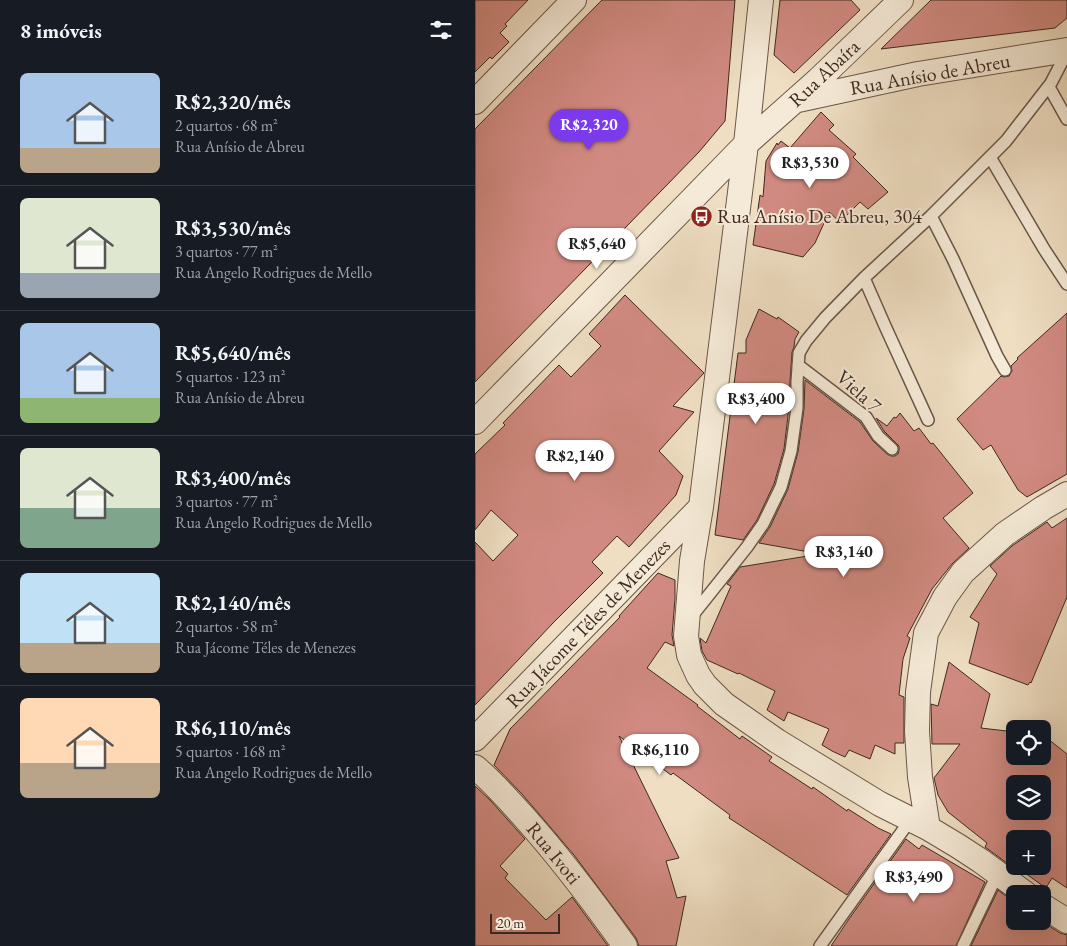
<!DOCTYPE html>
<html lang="pt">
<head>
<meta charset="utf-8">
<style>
  body { margin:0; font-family:"EB Garamond",serif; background:#20242c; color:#f1f3f6; height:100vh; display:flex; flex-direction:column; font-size:19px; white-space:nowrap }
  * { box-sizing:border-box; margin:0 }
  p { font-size:16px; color:#9ea1a6 }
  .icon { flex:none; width:28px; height:28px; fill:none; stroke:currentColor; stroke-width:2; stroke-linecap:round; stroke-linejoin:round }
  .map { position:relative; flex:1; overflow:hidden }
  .side { display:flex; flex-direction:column; background:#171b24; width:475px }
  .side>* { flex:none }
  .buttons { position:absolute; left:531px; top:720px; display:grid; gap:10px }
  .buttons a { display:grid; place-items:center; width:45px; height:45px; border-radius:8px; background:#171b24; box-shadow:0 5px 20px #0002; font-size:25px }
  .scale { position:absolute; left:15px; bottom:12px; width:70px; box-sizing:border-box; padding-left:5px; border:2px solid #3e2820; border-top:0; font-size:14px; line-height:18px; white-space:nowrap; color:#3e2820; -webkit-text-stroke:4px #f5ead7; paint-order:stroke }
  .price { position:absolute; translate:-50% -42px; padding:0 11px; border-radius:18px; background:#fff; color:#222; font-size:16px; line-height:32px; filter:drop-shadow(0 1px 2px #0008) }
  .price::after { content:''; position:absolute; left:50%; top:30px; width:15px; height:11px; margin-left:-8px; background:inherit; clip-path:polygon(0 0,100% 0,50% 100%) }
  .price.active { background:#7c3aed; color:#fff }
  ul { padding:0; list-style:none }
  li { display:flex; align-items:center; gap:15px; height:125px; padding:0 20px }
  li+li { border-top:1px solid #363941 }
  li span { display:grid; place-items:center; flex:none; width:140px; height:100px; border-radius:8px; color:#555 }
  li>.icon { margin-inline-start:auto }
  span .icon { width:60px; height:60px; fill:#fffc; stroke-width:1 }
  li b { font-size:21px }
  h2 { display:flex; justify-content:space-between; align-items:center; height:60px; padding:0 20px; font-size:21px }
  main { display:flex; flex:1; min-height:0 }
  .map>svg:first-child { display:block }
  .building { fill:#d18a81; stroke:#3e2820; fill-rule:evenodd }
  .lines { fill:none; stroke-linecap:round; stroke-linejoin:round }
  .service-casing { stroke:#6a5648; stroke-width:14 }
  .minor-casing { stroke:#6a5648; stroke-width:26 }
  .service { stroke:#f5ead7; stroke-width:11 }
  .minor { stroke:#f5ead7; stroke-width:24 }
  .labels { text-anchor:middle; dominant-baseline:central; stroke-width:4; stroke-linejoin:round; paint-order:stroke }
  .street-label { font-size:20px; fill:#3e2820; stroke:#f5ead7 }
  .poi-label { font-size:20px; fill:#3e2820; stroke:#f5ead7; text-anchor:start }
</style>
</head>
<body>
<main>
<section class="side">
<h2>8 imóveis<svg class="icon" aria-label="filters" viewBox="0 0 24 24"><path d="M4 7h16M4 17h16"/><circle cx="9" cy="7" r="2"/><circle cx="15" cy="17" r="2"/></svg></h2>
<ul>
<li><span style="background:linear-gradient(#a9c7e8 75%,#b9a48a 0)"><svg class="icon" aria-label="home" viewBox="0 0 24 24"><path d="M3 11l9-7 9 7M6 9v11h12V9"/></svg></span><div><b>R$2,320/mês</b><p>2 quartos · 68 m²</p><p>Rua Anísio de Abreu</p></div></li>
<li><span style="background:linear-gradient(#dfe7d0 75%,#9aa5b1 0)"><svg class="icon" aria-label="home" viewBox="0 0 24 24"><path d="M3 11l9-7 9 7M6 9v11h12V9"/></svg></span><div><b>R$3,530/mês</b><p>3 quartos · 77 m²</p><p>Rua Angelo Rodrigues de Mello</p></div></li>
<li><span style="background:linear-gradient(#a9c7e8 75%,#8fb573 0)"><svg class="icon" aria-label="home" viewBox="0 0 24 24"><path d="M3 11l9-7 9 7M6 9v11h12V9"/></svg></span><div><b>R$5,640/mês</b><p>5 quartos · 123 m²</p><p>Rua Anísio de Abreu</p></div></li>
<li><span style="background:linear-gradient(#dfe7d0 60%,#7fa58c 0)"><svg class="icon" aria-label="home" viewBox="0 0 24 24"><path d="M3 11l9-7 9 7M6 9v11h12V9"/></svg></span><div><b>R$3,400/mês</b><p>3 quartos · 77 m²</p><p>Rua Angelo Rodrigues de Mello</p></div></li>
<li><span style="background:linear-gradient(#bfe0f5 70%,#b9a48a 0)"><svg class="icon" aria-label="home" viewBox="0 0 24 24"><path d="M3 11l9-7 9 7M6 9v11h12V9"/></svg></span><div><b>R$2,140/mês</b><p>2 quartos · 58 m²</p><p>Rua Jácome Téles de Menezes</p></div></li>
<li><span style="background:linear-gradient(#ffd9b3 65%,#b9a48a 0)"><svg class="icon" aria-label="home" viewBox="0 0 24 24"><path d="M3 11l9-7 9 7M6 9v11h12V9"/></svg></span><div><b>R$6,110/mês</b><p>5 quartos · 168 m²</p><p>Rua Angelo Rodrigues de Mello</p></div></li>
</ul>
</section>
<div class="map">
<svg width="592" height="946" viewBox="0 0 592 946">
  <rect width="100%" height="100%" fill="#efdec2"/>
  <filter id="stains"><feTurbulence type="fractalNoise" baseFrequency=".004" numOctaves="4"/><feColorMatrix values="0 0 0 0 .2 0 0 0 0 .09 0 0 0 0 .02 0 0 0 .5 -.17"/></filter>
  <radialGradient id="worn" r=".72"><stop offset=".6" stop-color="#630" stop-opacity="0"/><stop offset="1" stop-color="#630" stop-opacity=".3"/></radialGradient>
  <path class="building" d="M0 0H53L30 24 32 26 25 33 34 42 17 59 15 57 0 72Z
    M127 0H260L250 121 224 152 0 382V129Z
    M305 0H376L385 10 319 73 299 55Z
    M456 0H592V18L580 28 406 49Z
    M346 112 359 125 354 130 381 154 378 157 413 192 393 209 385 202 365 222 354 212 340 243 328 257 278 245 285 195 288 197 291 161 302 143 303 145 306 141 315 148Z
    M150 295 229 373 198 406 219 412 184 451 208 476 201 495 154 547 142 536 117 562 128 573 78 623 28 676 0 705V542L18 561 43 535 16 510 0 530V454L30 425 28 423 84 365 96 377 126 346 114 334Z
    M284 309 302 319 303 317 324 332 320 339 319 347 317 352 315 381 314 407 309 449 299 484 282 520 268 540 240 535 263 353H271V340Z
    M592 313V474L552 497 543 490 516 445 508 450 482 419 526 376 529 377 534 376 537 371 536 366 543 359 542 358Z
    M330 380 385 422 398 441 412 454 416 456H420L423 454 424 450V446L409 431 401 418 412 426 419 417 421 418 425 413 439 431 444 428 456 444 458 443 498 493 468 518 494 548 477 564 457 589 432 636 435 638 428 659 424 695 429 697V743H420V754L400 745 395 759 374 750 370 757 357 751 347 745 354 729 313 712 309 721 292 710 300 691 264 673 263 674 232 660 227 651 225 638 231 643 256 586 252 584 265 567 345 554 284 543 295 527 313 489 323 452 329 409Z
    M592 518V597L556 683 555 682 553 685 494 663 504 623 495 617 522 574 515 566 537 546 572 522 577 528Z
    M183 573 200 580V599L197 635 199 646 190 642 172 668 223 705 222 706 265 739 267 736 297 757 294 761 337 789 338 787 372 811 373 809 403 828 416 834 372 895 254 818 255 815 198 773 196 775 144 736 204 858 191 861 202 898 211 896 201 946H164L161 938 99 855 47 794 19 765 35 729 145 617 144 616Z
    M474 662 515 694 506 728 540 732V756H568V735L592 754V888L577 878 571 888 540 866V869L510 847 512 843 473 812 463 795 459 778 485 744H457L456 704 463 706ZM540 784H568V811H540ZM540 839H568V866H540Z
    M0 786 15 800 50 839 25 866 33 874 30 878 71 920 97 897 133 946H0Z
    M431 839 444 849 447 845 510 882 481 946H356L374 919Z
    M523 890 540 903V921H566L585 933 592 935V946H496Z"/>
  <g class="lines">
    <defs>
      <path id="service" d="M574 87 592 119
        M515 157 569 249 592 284
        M456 216 478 259 522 356 530 370
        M389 278 410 326 453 420
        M323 365 391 417 403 436 417 449
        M217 616 272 547 288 524 306 487 316 451 322 408V382L324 353 331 341 350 318 389 278 456 216 531 141 576 83 592 52
        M345 946 436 819
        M488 946 523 873"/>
      <path id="minor" d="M286 0 271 144 226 507 217 561 211 636 214 655 223 675 230 685 249 704 302 741 405 804 453 828 483 846 506 861 551 894
        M323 100 443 74 592 50
        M0 102 99 0
        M0 422 271 144 343 80 426 0
        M0 739 226 507
        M0 767C18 782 33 799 48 816 85 857 118 901 150 946
        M453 828 445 777 442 731 443 692 451 633 470 597 488 572 530 534 568 508 592 494
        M568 906 592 921"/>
    </defs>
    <use href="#service" class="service-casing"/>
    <use href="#minor" class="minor-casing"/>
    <use href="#service" class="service"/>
    <use href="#minor" class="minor"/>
  </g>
  <defs>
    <symbol id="bus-disc" viewBox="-11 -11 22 22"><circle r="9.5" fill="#8f2418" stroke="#f5ead7"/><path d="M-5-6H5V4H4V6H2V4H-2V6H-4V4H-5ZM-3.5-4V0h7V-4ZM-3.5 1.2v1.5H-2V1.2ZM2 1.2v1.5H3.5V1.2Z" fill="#fff"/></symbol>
  </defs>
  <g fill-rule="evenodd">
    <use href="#bus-disc" x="214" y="204" width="25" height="25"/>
  </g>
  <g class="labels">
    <g class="street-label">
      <text transform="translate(349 73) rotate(-43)">Rua Abaíra</text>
      <text transform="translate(455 74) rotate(-10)">Rua Anísio de Abreu</text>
      <text transform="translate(384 391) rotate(42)">Viela 7</text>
      <text transform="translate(113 623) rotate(-46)">Rua Jácome Téles de Menezes</text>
      <text transform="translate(79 853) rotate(51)">Rua Ivoti</text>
    </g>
    <g class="poi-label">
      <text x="242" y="216">Rua Anísio De Abreu, 304</text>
    </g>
  </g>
  <rect width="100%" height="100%" filter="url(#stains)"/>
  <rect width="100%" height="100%" fill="url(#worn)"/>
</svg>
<div class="buttons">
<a><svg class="icon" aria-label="locate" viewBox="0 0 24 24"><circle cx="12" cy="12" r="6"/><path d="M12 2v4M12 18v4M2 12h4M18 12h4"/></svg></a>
<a><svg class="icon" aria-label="layers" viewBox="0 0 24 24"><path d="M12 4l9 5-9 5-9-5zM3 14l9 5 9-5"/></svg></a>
<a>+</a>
<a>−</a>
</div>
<div class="scale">20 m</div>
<b class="price active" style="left:114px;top:151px">R$2,320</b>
<b class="price" style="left:335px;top:189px">R$3,530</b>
<b class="price" style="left:122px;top:270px">R$5,640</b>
<b class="price" style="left:281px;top:425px">R$3,400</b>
<b class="price" style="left:100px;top:482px">R$2,140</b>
<b class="price" style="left:369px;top:578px">R$3,140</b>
<b class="price" style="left:185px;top:776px">R$6,110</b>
<b class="price" style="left:439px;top:903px">R$3,490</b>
</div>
</main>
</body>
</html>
